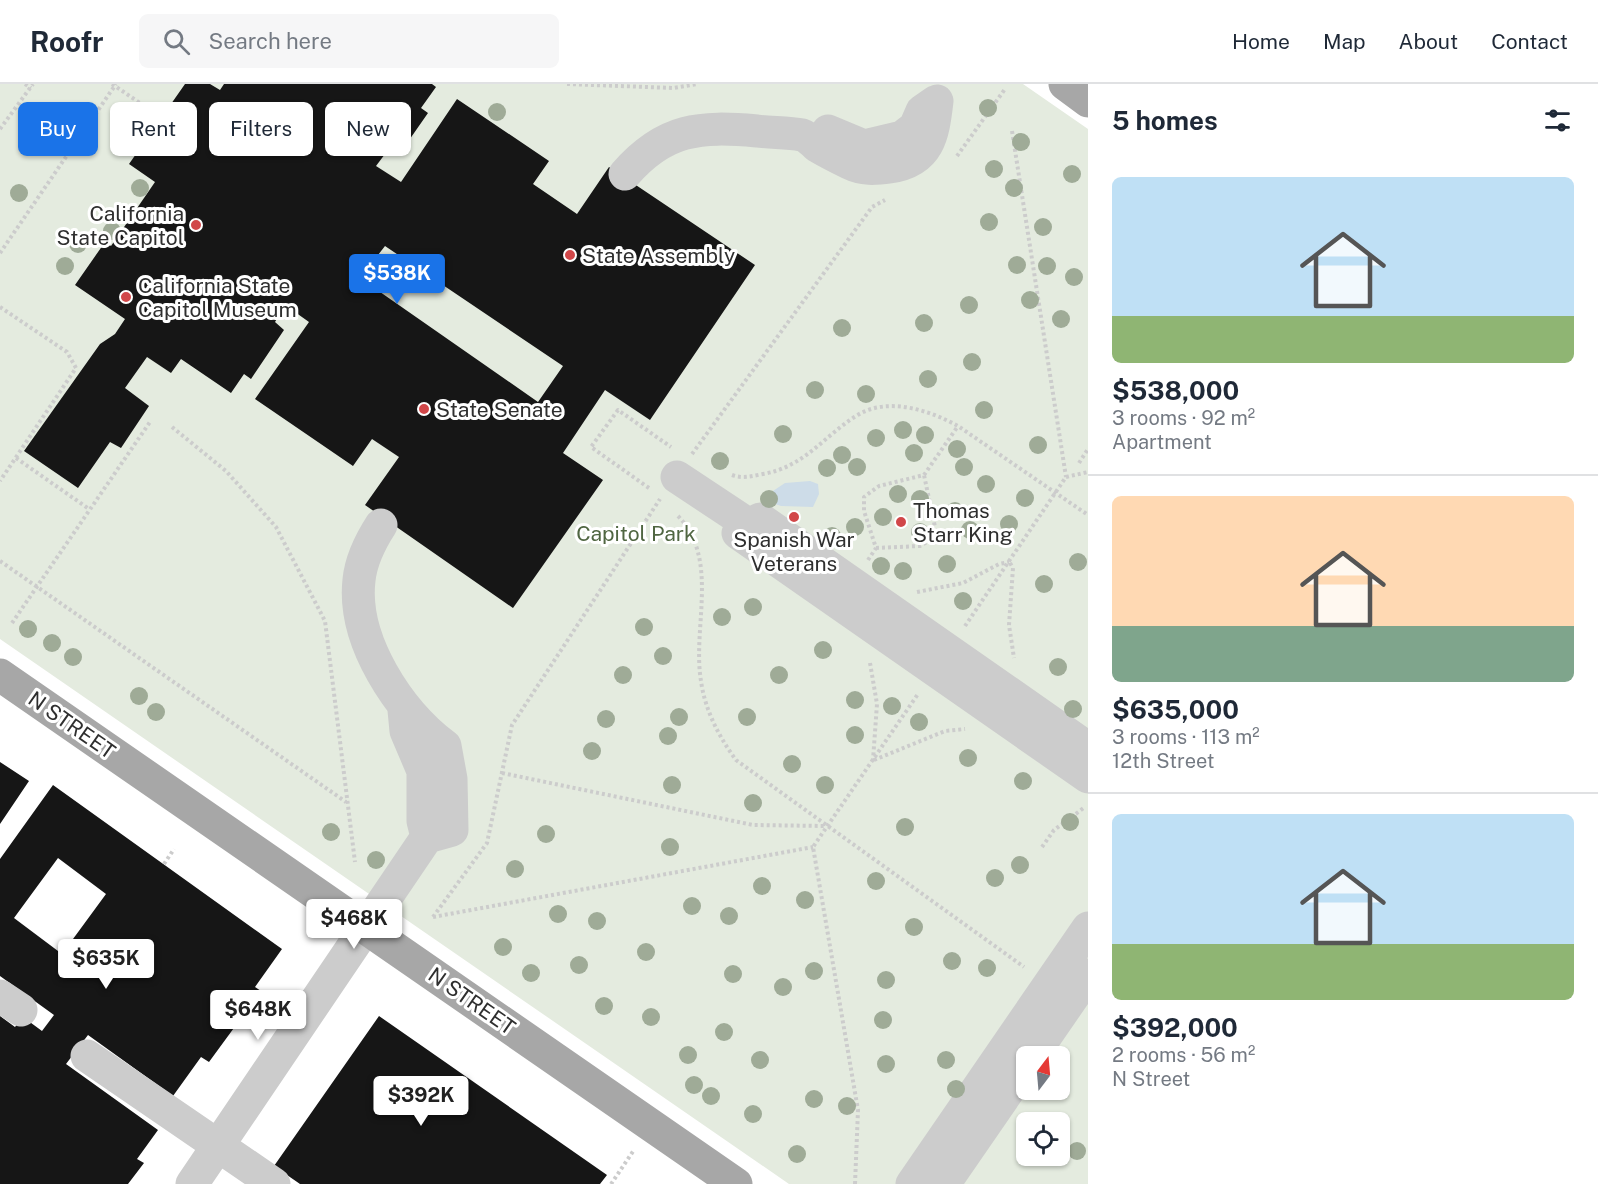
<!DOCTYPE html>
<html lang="en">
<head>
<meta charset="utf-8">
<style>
  body { margin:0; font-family:"Public Sans",sans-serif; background:#f6f6f7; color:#1f2937; height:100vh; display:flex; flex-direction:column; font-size:22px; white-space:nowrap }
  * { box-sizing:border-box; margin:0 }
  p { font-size:20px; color:#747a83 }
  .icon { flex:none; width:33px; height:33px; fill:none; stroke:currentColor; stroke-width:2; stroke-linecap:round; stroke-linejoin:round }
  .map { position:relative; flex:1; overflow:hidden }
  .drawer { display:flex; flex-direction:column; background:#fff; width:510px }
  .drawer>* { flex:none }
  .hud { position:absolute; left:18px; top:18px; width:570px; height:54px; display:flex; gap:12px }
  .needle { width:39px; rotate:16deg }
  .tools { position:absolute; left:1016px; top:962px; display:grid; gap:12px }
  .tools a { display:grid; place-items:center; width:54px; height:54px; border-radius:9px; background:#fff; box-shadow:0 2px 4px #0004; font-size:30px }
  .price { position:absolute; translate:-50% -51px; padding:0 14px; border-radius:6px; background:#fff; color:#222; font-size:20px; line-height:39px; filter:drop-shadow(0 2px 3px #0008) }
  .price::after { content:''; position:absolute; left:50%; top:36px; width:18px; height:14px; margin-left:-9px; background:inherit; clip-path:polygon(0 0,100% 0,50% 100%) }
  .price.on { background:#1a73e8; color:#fff }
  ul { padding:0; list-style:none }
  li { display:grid; align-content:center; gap:12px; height:318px; padding:0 24px }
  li+li { border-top:2px solid #e0e1e3 }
  li span { display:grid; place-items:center; height:186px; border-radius:9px; color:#555 }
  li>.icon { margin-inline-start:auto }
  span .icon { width:108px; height:108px; fill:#fffc; stroke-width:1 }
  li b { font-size:26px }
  h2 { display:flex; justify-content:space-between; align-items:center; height:72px; padding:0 24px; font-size:26px }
  .chip { padding:0 21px; border-radius:9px; background:#fff; box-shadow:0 2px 4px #0004; font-size:21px; line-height:54px }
  .chip.on { background:#1a73e8; color:#fff }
  header { display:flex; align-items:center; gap:36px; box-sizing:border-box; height:84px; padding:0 30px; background:#fff; border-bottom:2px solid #e0e1e3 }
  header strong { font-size:28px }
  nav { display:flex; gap:33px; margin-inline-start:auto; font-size:21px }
  .search { width:420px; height:54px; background:#f6f6f7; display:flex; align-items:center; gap:15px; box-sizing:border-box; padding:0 21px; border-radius:9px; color:#747a83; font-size:22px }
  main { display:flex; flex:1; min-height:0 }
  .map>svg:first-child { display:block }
  .green { fill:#e4ebdf; fill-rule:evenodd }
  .water { fill:#cddce8 }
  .building { fill:#161616; fill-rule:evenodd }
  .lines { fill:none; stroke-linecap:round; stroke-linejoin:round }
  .path { stroke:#ccc; stroke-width:4; stroke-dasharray:3 3; stroke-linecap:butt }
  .minor { stroke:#ccc; stroke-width:33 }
  .major { stroke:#a7a7a7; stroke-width:33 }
  .tree { fill:#9fab97 }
  .poi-dot { fill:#d14749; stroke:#fff; stroke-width:2 }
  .labels { text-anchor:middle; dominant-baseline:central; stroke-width:6; stroke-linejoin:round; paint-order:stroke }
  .poi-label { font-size:21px; fill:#2f2f2f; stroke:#fff; text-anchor:start }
  .park-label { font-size:21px; fill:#506642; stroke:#fff }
  .street-label { font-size:21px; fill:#2f2f2f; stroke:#fff }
</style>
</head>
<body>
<header>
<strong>Roofr</strong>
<div class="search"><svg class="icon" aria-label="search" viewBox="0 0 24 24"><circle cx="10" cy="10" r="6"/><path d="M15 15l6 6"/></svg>Search here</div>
<nav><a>Home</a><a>Map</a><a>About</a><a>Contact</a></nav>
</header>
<main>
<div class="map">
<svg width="1088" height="1100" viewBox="0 0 1088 1100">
  <rect width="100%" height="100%" fill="#fff"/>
  <path class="green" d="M0 0H1023L1088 45V1100H789L0 555ZM1026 972H1059V1005H1026ZM1026 1038H1059V1071H1026Z"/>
  <path class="water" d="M810 397 818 400 819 410 813 423 781 422 775 420 773 407 785 399Z"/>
  <path class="building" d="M185 0H210L220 6 224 0H432L436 3 421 24 428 29 398 72 388 66 376 82 401 98 457 15 549 77 533 100 577 130 609 83 755 181 650 336 605 306 563 369 603 396 513 524 365 421 399 373 372 355 353 382 255 315 309 238 285 221 275 238 284 246 251 295 244 290 231 309 181 275 171 289 147 273 125 304 149 322 121 364 110 358 78 404 24 367 100 260 115 250 125 235 75 201 105 158 111 162 155 98 129 80ZM385 162 563 282 538 318 360 194Z
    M0 678 29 697 0 740Z
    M53 701 282 865 255 903 261 907 209 978 201 973 173 1012 88 951 66 980 158 1046 137 1075 144 1079 128 1100H0V932L15 943 23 933 42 947 54 931 0 892V775ZM58 774 106 810 62 870 14 834Z
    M379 932 607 1091 600 1100H300L274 1082Z"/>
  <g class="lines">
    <path class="path" d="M25 0 31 4
      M112 0 162 34
      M567 0 673 4 697 0
      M0 45 33 0
      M1012 47 1066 393
      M957 72 1005 5
      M0 169 116 0
      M0 223 67 268 76 284 0 397
      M172 343 226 387 276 443 325 537 355 778
      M692 370 872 123 885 116
      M16 374 89 425
      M1079 379 1088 365
      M732 391C743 395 752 392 763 390 804 383 823 353 856 332 887 312 929 326 958 342L1088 431
      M924 391 958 342
      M649 404 591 363 618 326 671 363
      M678 432C720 475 692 544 701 597 705 626 719 653 736 676L1024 883
      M876 464 920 462 932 455 935 443 924 391
      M868 476 876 464 864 427V413L879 402 924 391
      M0 477 346 718
      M1010 479 1013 484 1009 541 1014 574
      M917 508 963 499 999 480 1009 478
      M12 539 150 338
      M965 542 1066 393 1088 388
      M870 579 877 620 873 676
      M874 676 945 647 965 645
      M502 689 753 741 825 742
      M1042 763 1054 746 1085 723
      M164 780 174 765
      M433 833 487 759 512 641 660 415
      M433 833 813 763
      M611 1100 634 1066
      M855 1100 858 1026 813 763 918 610"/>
    <path class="minor" d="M828 47 864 62 902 53 915 43 922 27 935 18
      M625 90C665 44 700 42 757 47 771 49 788 48 802 51 808 53 813 58 817 62 827 68 839 74 849 79 863 86 875 85 890 83 929 77 933 52 937 17
      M677 393 766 452
      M404 626 406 647 423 687V737L427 753
      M1088 664 760 435 738 449 1088 693
      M0 912 21 926
      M87 972 274 1100
      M1032 972 1088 891
      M192 1100 427 753 452 746 451 695 445 662C399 627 352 557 359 496 361 476 370 458 381 441
      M912 1100 1088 844
      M944 1100 1026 981"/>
    <path class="major" d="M1065 0 1088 17
      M0 591 736 1100"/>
  </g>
  <g class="tree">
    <circle cx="988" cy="24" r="9"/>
    <circle cx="497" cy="28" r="9"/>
    <circle cx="1021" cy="58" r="9"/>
    <circle cx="994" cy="85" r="9"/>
    <circle cx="1072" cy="90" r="9"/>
    <circle cx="140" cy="104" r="9"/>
    <circle cx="1014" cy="104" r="9"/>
    <circle cx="19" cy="109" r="9"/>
    <circle cx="989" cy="138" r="9"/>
    <circle cx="1043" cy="143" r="9"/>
    <circle cx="112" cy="147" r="9"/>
    <circle cx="78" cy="160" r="9"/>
    <circle cx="1017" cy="181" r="9"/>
    <circle cx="65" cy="182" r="9"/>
    <circle cx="1047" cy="182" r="9"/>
    <circle cx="1074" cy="193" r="9"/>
    <circle cx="1030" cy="216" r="9"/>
    <circle cx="969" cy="221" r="9"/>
    <circle cx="1061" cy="235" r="9"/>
    <circle cx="924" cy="239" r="9"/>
    <circle cx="842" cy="244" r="9"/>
    <circle cx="972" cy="278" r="9"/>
    <circle cx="928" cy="295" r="9"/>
    <circle cx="815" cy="306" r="9"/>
    <circle cx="866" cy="310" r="9"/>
    <circle cx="984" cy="326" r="9"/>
    <circle cx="903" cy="346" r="9"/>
    <circle cx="783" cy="350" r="9"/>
    <circle cx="925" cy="351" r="9"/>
    <circle cx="876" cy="354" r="9"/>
    <circle cx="1038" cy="361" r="9"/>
    <circle cx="957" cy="365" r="9"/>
    <circle cx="914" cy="369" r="9"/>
    <circle cx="842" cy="371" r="9"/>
    <circle cx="720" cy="377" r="9"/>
    <circle cx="857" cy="383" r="9"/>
    <circle cx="964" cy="383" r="9"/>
    <circle cx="827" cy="384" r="9"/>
    <circle cx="986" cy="400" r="9"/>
    <circle cx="898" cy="410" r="9"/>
    <circle cx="1025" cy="414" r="9"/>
    <circle cx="769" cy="415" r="9"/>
    <circle cx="920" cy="415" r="9"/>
    <circle cx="955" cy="427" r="9"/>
    <circle cx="883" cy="433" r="9"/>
    <circle cx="1009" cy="440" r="9"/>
    <circle cx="855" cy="443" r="9"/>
    <circle cx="970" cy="446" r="9"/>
    <circle cx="920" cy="448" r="9"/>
    <circle cx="832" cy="452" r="9"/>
    <circle cx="1078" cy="478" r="9"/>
    <circle cx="947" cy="480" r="9"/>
    <circle cx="881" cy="482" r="9"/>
    <circle cx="903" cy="487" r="9"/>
    <circle cx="1044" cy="500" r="9"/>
    <circle cx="963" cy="517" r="9"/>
    <circle cx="753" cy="523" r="9"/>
    <circle cx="722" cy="533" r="9"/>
    <circle cx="644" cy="543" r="9"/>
    <circle cx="28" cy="545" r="9"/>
    <circle cx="52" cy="559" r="9"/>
    <circle cx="823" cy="566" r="9"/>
    <circle cx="663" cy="572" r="9"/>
    <circle cx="73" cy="573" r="9"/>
    <circle cx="1058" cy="583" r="9"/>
    <circle cx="623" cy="591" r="9"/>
    <circle cx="779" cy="591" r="9"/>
    <circle cx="139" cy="612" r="9"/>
    <circle cx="855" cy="616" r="9"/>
    <circle cx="892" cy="622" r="9"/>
    <circle cx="1073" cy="625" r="9"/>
    <circle cx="156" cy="628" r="9"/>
    <circle cx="679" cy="633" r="9"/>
    <circle cx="747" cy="633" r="9"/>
    <circle cx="606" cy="635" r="9"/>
    <circle cx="919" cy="638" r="9"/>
    <circle cx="855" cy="651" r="9"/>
    <circle cx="668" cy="652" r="9"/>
    <circle cx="592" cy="667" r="9"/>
    <circle cx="968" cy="674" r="9"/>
    <circle cx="792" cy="680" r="9"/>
    <circle cx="1023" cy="697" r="9"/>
    <circle cx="672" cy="701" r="9"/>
    <circle cx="825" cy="701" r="9"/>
    <circle cx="753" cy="719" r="9"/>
    <circle cx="1070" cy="738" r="9"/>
    <circle cx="905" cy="743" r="9"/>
    <circle cx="331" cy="748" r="9"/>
    <circle cx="546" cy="750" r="9"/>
    <circle cx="670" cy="763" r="9"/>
    <circle cx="376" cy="776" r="9"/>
    <circle cx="1020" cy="781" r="9"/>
    <circle cx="515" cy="785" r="9"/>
    <circle cx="995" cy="794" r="9"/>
    <circle cx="876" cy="797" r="9"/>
    <circle cx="762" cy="802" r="9"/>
    <circle cx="805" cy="816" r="9"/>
    <circle cx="692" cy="822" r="9"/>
    <circle cx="558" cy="830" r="9"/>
    <circle cx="729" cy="832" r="9"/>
    <circle cx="597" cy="837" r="9"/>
    <circle cx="914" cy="843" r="9"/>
    <circle cx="503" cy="863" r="9"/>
    <circle cx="646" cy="868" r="9"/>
    <circle cx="952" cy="877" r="9"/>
    <circle cx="579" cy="881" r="9"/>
    <circle cx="987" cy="884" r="9"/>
    <circle cx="814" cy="887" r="9"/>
    <circle cx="531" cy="889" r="9"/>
    <circle cx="733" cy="890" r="9"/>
    <circle cx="886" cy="896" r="9"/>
    <circle cx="783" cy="903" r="9"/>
    <circle cx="604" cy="922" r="9"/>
    <circle cx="651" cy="933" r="9"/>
    <circle cx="883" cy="936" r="9"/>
    <circle cx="724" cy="948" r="9"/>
    <circle cx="688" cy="971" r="9"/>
    <circle cx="760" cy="976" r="9"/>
    <circle cx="946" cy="976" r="9"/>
    <circle cx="886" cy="980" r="9"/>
    <circle cx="694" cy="1001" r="9"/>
    <circle cx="956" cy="1005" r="9"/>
    <circle cx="711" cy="1012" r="9"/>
    <circle cx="814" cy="1015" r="9"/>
    <circle cx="847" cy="1022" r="9"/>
    <circle cx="753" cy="1030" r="9"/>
    <circle cx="1077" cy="1067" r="9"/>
    <circle cx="797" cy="1070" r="9"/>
  </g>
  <g class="poi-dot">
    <circle cx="196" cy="141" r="6"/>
    <circle cx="570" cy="171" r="6"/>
    <circle cx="126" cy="213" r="6"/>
    <circle cx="424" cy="325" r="6"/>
    <circle cx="794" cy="433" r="6"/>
    <circle cx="901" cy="438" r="6"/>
  </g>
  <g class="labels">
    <g class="poi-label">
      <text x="184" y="129" text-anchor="end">California<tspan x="184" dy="24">State Capitol</tspan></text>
      <text x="582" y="171">State Assembly</text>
      <text x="138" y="201">California State<tspan x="138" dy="24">Capitol Museum</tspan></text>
      <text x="436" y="325">State Senate</text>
      <text x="913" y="426">Thomas<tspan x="913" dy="24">Starr King</tspan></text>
      <text x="794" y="455" text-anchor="middle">Spanish War<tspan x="794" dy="24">Veterans</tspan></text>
    </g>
    <g class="park-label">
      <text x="636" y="449">Capitol Park</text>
    </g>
    <g class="street-label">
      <text transform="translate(72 641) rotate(35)">N STREET</text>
      <text transform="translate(472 917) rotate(35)">N STREET</text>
    </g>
  </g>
</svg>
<div class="tools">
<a><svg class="needle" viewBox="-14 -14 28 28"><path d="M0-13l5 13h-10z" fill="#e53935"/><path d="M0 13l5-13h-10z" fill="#747a83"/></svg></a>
<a><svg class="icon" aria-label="locate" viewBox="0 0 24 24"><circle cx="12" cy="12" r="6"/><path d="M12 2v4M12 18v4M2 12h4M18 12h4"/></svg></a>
</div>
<b class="price on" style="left:397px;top:221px">$538K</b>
<b class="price" style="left:354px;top:866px">$468K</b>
<b class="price" style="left:106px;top:906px">$635K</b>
<b class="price" style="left:258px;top:957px">$648K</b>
<b class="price" style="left:421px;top:1043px">$392K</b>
<div class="hud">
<a class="chip on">Buy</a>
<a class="chip">Rent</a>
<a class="chip">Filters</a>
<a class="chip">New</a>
</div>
</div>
<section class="drawer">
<h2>5 homes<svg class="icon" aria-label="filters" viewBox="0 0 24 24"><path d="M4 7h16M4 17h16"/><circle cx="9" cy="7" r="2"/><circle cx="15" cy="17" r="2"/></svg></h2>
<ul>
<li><span style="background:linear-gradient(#bfe0f5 75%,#8fb573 0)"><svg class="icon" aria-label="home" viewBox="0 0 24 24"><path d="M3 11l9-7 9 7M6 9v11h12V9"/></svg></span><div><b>$538,000</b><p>3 rooms · 92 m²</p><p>Apartment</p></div></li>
<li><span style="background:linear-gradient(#ffd9b3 70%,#7fa58c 0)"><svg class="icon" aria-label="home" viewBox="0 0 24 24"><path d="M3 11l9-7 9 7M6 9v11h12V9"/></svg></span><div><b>$635,000</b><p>3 rooms · 113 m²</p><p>12th Street</p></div></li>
<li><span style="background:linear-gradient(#bfe0f5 70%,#8fb573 0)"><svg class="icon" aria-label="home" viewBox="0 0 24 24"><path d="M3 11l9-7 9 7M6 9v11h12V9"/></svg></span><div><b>$392,000</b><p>2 rooms · 56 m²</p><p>N Street</p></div></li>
</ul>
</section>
</main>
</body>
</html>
